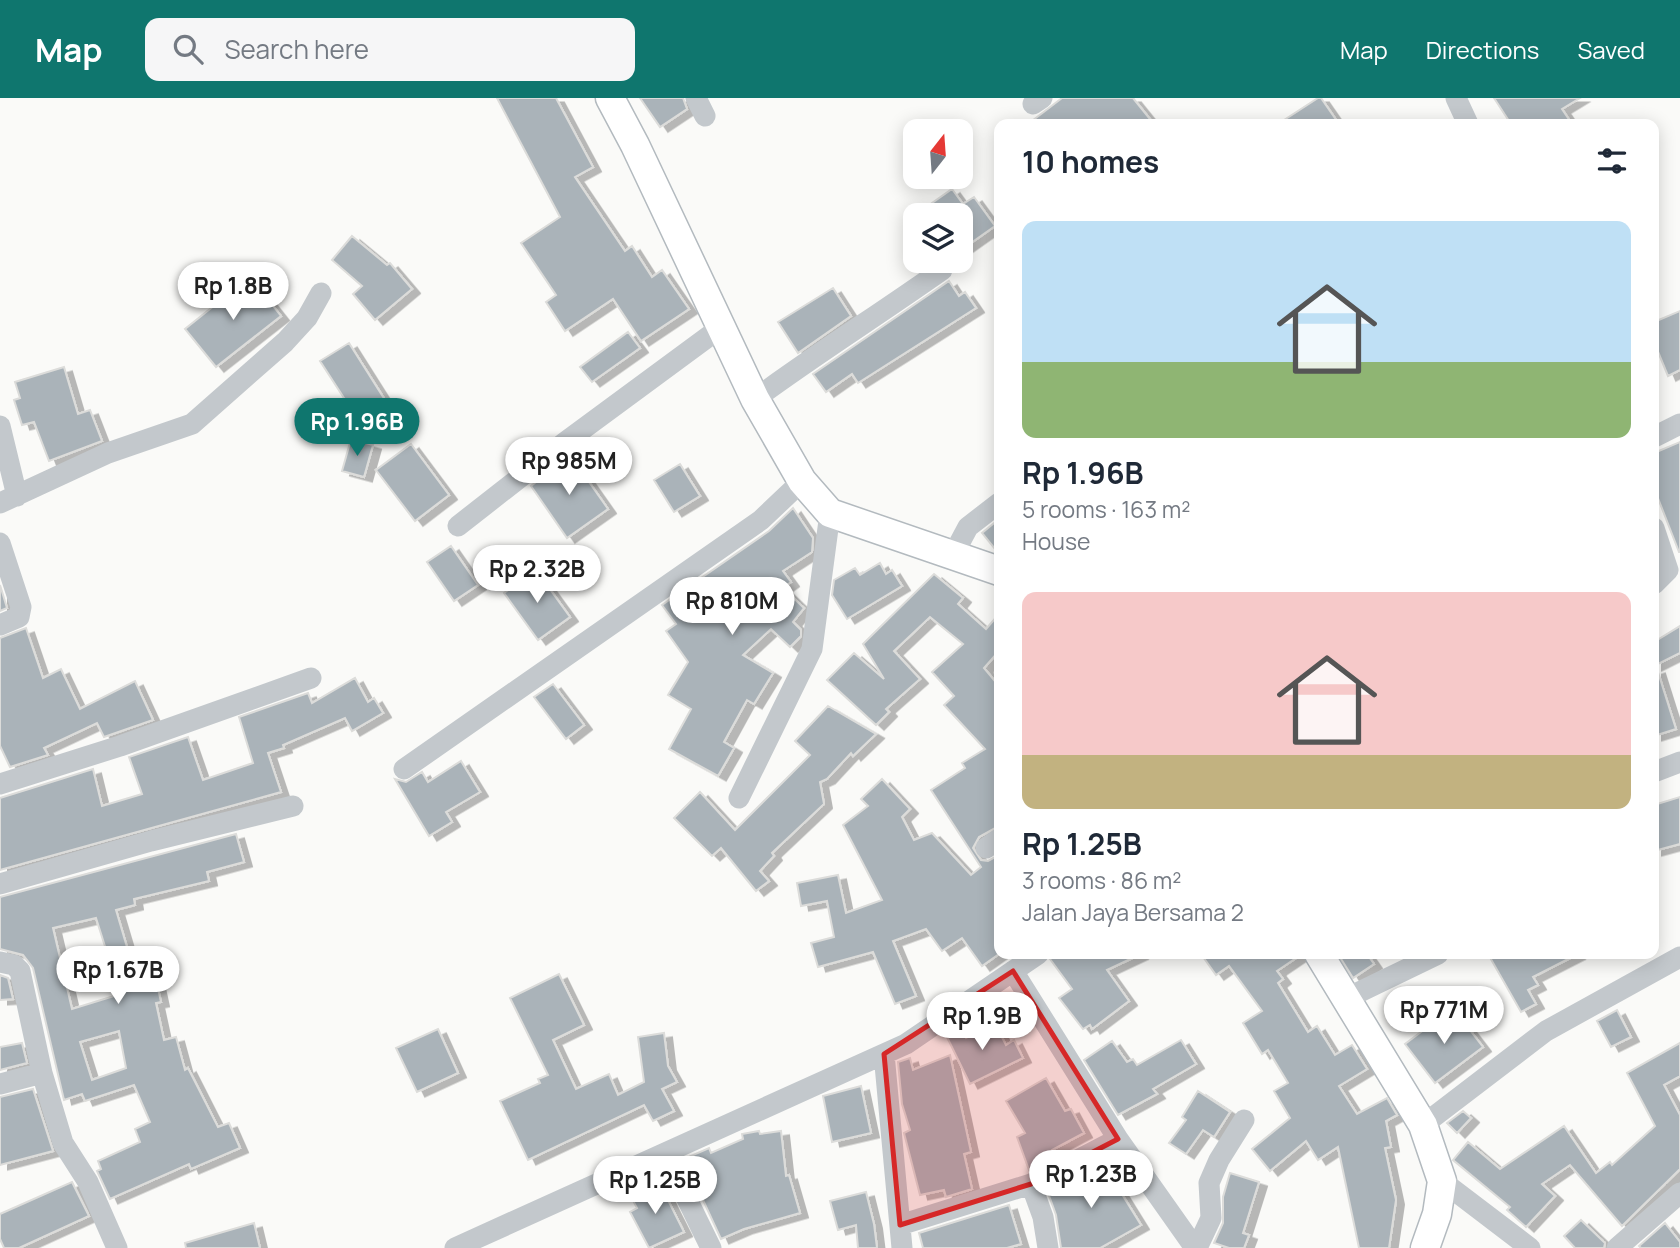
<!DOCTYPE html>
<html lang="en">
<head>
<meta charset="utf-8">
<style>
  body { margin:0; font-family:Manrope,sans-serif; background:#f6f6f7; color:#1f2937; height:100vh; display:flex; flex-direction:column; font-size:26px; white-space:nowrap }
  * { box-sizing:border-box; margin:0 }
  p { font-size:23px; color:#747a83 }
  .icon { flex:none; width:38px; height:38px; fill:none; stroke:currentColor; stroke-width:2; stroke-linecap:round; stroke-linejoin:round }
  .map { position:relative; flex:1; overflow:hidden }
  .drawer { position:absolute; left:994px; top:21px; width:665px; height:840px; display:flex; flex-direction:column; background:#fff; border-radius:14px; box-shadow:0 4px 18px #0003 }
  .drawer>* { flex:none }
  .needle { width:46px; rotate:17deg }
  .fabs { position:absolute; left:903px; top:21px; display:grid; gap:14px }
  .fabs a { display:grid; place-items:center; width:70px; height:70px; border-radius:14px; background:#fff; box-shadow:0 4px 18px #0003; font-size:35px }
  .price { position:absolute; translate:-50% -60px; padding:0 16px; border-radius:24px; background:#fff; color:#222; font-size:23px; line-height:46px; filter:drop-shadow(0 2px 4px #0008) }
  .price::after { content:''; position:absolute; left:50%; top:42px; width:21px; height:16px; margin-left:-10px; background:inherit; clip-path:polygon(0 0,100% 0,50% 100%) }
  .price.current { background:#0f766e; color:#fff }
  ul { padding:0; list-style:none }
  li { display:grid; align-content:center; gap:14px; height:371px; padding:0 28px }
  li span { display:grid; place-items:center; height:217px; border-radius:14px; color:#555 }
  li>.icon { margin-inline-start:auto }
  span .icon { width:126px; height:126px; fill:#fffc; stroke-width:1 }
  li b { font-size:30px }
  h2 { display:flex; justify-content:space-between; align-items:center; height:84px; padding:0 28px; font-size:30px }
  header { display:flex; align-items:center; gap:42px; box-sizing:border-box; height:98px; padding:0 35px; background:#0f766e; color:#fff }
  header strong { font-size:33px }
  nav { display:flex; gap:38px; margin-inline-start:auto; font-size:24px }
  .search { width:490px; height:63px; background:#f6f6f7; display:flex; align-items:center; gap:18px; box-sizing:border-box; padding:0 24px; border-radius:14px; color:#747a83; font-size:26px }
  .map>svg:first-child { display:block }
  .building { fill:#aab3b9; stroke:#dcdcda; stroke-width:2; fill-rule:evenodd; filter:url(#shadow) }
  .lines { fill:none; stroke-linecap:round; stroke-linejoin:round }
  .secondary-casing { stroke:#b3babf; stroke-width:31 }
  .street { stroke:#c3c8cc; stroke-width:21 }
  .secondary { stroke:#fff; stroke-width:28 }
  .marked { fill:#d62828; fill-opacity:0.2; stroke:#d62828; stroke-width:5; stroke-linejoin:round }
</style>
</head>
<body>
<header>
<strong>Map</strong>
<div class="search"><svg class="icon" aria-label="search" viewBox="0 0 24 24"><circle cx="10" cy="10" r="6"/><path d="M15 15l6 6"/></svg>Search here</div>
<nav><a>Map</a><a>Directions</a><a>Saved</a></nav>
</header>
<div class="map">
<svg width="1680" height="1150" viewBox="0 0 1680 1150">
  <defs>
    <filter id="shadow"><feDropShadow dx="8" dy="4.5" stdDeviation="0" flood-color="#0004"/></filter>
  </defs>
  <rect width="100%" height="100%" fill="#fafaf8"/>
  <path class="building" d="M497 0H556L593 69 575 79 625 153 632 148 652 179 662 172 689 211 641 243 613 201 565 233 546 204 556 197 521 145 560 119Z
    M640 0H683L687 11 660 29Z
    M1062 0H1133L1154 26H1028Z
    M1318 0H1321L1339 26H1278Z
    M1494 0H1580L1562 11 1572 26H1511Z
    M952 91 963 106 974 99 995 128 961 152V117H915Z
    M352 138 387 167 390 165 412 191 375 222 353 196 362 188 332 162Z
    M250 179 281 218 216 269 185 231Z
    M949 183 959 198 965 194 976 210 858 285 852 276 826 294 813 276Z
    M833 190 851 218 798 255 778 224Z
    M1680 213V272L1668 278 1654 244V224Z
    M628 234 640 250 592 284 580 269Z
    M349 245 385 302 357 320 320 263Z
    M64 269 78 316 90 312 102 343 49 363 34 324 22 327 14 302 20 300 15 284Z
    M351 341 373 347 364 379 342 373Z
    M1680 344V454H1679L1654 390V355Z
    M411 346 449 397 415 423 376 372Z
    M570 357 608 411 567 440 531 388Z
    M680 366 700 398 674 414 654 382Z
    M793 410 813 440 812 454 783 473 791 484 783 490 804 510 793 524 801 532V538L790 549 771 531 743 557 773 575 754 606 747 602 724 644 734 650 718 678 669 651 691 611 668 597 688 564 666 533 676 526 662 507 769 433Z
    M999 421V456L982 435Z
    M451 448 478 487 454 503 427 464Z
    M880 465 886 476 892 472 902 488 847 521 832 497 834 482 855 470 860 477Z
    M536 472 570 519 538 542 504 495Z
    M934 476 963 500 958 506 986 531 999 516V553L984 570 999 588V728L979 739 973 750 981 762 988 763 999 757V856L982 868 962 840 942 853 926 831 893 843 916 898 895 906 873 854 818 869 811 845 834 839 827 803 801 808 797 785 838 777 846 815 882 802 843 727 868 708 861 701 882 681 910 711 902 719 914 742 932 735 971 777 981 769 931 692 965 670 962 665 985 651 944 607 954 598 932 574 963 546 930 519 894 553 920 581 886 611 889 614 876 627 827 582 854 555 884 581 863 546Z
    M0 487 7 510 0 513Z
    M1680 528V555L1654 568V544Z
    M26 530 43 580 61 571 80 611 135 583 153 622 104 639 97 625 44 650 48 657 10 669 0 648V540Z
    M1657 571 1676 631 1654 638V572Z
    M355 580 368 604 374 600 383 615 352 633 345 620 283 647 284 650 268 655 281 694 0 772V700L93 671 102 708 142 696 129 659 188 639 203 682 253 665 239 619 308 595 312 605Z
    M553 586 584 627 566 641 534 599Z
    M828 608 876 636 853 658 851 655 827 681 820 684 824 706 772 755 774 758 760 773 769 783 756 793 721 750 712 758 674 720 700 694 735 732 810 657 795 643Z
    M461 663 480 694 446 714 452 724 429 738 395 681 406 684 422 674 428 684Z
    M1680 699V746L1654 753V707Z
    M236 736 244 764 207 774 209 783 134 801 135 807 116 812 135 876 154 872 161 904 156 905 164 942 176 939 185 972 188 970 218 1029 229 1025 240 1050 191 1071 189 1066 110 1101 97 1073 101 1071 98 1063 140 1044 135 1031 150 1024 134 987 85 1003 82 996 64 1002 33 870 23 857 0 851V799ZM96 820 115 880H111L114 898 72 911 53 830ZM119 933 126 970 92 982 80 944Z
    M1051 856H1141L1107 872 1129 903 1092 931 1090 927 1083 931 1059 900 1072 891 1050 861Z
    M1201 856H1302L1277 873 1283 881 1278 885 1308 934 1317 928 1335 957 1352 947 1367 971 1339 988 1357 1016 1387 1000 1397 1017 1386 1023 1391 1049 1385 1050 1396 1102 1389 1150H1359L1338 1049 1318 1062 1306 1043 1270 1073 1252 1051 1290 1020 1274 993 1288 985 1268 952 1262 956 1243 925 1262 913 1229 868 1216 877Z
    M1338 856H1367L1374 866 1353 880Z
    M1488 856H1578L1533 879 1538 887 1528 892 1536 906 1521 914Z
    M559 876 584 927 553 942 576 991 609 976 618 997 644 984 638 939 664 935 668 968 677 984 662 991 674 1013 653 1023 644 1007 528 1062 500 1003 540 985 538 981 548 977 510 900Z
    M0 877 8 880 13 901 0 902Z
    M1453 910 1483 949 1435 985 1405 946Z
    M1617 912 1631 939 1611 949 1597 923Z
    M959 926 966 940 995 926 1006 947 1014 942 1023 960 970 986 945 935Z
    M438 931 458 975 417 994 396 950Z
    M1181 942 1196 966 1153 991 1157 996 1118 1017 1084 962 1112 943 1127 964 1133 961 1137 967Z
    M22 945 27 965 0 972V949Z
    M1680 945V978L1664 987 1680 1017V1071L1622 1128 1570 1067 1542 1086 1555 1098 1526 1129 1507 1112 1510 1109 1453 1062 1468 1044 1500 1071 1564 1028 1596 1075 1610 1064 1612 1067 1655 1028 1627 975Z
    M950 957 971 1054 964 1056 972 1091 946 1099 944 1092 920 1097 904 1035 910 1032 902 1006 898 964 910 960 913 972Z
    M1046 980 1065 1013 1071 1011 1084 1035 1052 1052 1055 1059 1029 1072 1017 1039 1025 1035 1006 1003Z
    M861 988 871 1035 832 1044 823 998Z
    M33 991 53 1053 0 1067V999Z
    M1198 993 1230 1014 1214 1039 1203 1032 1186 1056 1169 1045 1186 1022 1182 1019Z
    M1463 1013 1471 1020 1457 1035 1447 1025Z
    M759 1033 760 1036 781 1033 786 1078 789 1077 800 1115 744 1131 721 1141 684 1061 709 1050 711 1055 743 1041 742 1036Z
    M1102 1064 1141 1127 1100 1150H1061L1056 1117 1047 1092 1067 1082 1068 1085Z
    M1230 1075 1259 1084 1243 1135 1249 1137 1244 1150H1229L1214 1145 1223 1125V1099Z
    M72 1084 89 1118 19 1150H4L0 1141V1116Z
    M654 1085 661 1098 665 1096 684 1134 649 1150 630 1114 637 1110 630 1097Z
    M866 1094 874 1126 877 1150H858L856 1127 838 1132 830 1103Z
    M1009 1107 1021 1146 1007 1150H923L919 1135Z
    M1581 1122 1605 1145 1604 1150H1575L1564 1138Z
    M254 1125 260 1150H186L185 1145Z
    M1665 1125 1680 1144V1150H1641L1639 1148Z"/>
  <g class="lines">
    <defs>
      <path id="secondary" d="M610 0 635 47 755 301 802 383 830 415 999 473
        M1319 856 1423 1027 1442 1083 1437 1116 1425 1150"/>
    </defs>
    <use href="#secondary" class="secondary-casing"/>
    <path class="street" d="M696 0 705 18
      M1456 0 1468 26
      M1033 6 1042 0
      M755 301C816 256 880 216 942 172
      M0 328 17 398
      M1654 339 1680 326
      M0 405 108 355 192 326 285 244 307 220 321 195
      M458 428 564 345 720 230
      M1654 430 1668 472 1654 486
      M0 445 21 509 19 519 0 527
      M952 459 968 429 999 405
      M404 671 761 422 802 383
      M1654 674 1680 664
      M0 686 120 648 311 580
      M739 700 812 551 830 415
      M986 750 999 741
      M0 786 151 743 293 708
      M0 864 14 867 20 873 42 975 63 1045 88 1084 117 1150
      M1013 873 1118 1041 1195 1150
      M1345 901 1438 856
      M884 956 902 1150
      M0 986 42 975
      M1423 1027 1546 933 1680 859
      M665 1056 711 1150
      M1442 1083 1530 1150
      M1031 1086 1043 1119 1048 1150
      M900 1127 1031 1086 1118 1041
      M455 1150 906 946 1038 856
      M1197 1150 1211 1120 1209 1085 1219 1062 1244 1022
      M1617 1150 1680 1095"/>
    <use href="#secondary" class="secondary"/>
  </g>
  <path class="marked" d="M1013 873 1118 1041 1031 1086 900 1127 884 956Z"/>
</svg>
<div class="fabs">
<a><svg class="needle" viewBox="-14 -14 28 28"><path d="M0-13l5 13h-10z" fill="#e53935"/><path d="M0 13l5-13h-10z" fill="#747a83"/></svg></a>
<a><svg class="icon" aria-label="layers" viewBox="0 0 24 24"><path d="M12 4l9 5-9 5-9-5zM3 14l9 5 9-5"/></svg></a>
</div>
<b class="price" style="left:233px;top:224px">Rp 1.8B</b>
<b class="price current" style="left:357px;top:360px">Rp 1.96B</b>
<b class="price" style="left:569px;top:399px">Rp 985M</b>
<b class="price" style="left:537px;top:507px">Rp 2.32B</b>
<b class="price" style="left:732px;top:539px">Rp 810M</b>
<b class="price" style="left:118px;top:908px">Rp 1.67B</b>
<b class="price" style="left:1444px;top:948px">Rp 771M</b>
<b class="price" style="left:982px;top:954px">Rp 1.9B</b>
<b class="price" style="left:1091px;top:1112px">Rp 1.23B</b>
<b class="price" style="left:655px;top:1118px">Rp 1.25B</b>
<section class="drawer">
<h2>10 homes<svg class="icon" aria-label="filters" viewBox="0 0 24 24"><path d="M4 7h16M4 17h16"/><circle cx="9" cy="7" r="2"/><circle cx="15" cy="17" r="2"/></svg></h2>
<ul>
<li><span style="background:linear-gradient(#bfe0f5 65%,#8fb573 0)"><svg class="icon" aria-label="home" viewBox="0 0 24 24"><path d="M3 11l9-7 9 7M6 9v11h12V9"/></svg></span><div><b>Rp 1.96B</b><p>5 rooms · 163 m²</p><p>House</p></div></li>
<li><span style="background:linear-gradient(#f6c9c9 75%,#c2b280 0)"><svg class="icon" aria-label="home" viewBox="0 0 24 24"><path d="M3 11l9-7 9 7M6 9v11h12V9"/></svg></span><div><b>Rp 1.25B</b><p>3 rooms · 86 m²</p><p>Jalan Jaya Bersama 2</p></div></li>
</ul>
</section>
</div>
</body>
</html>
